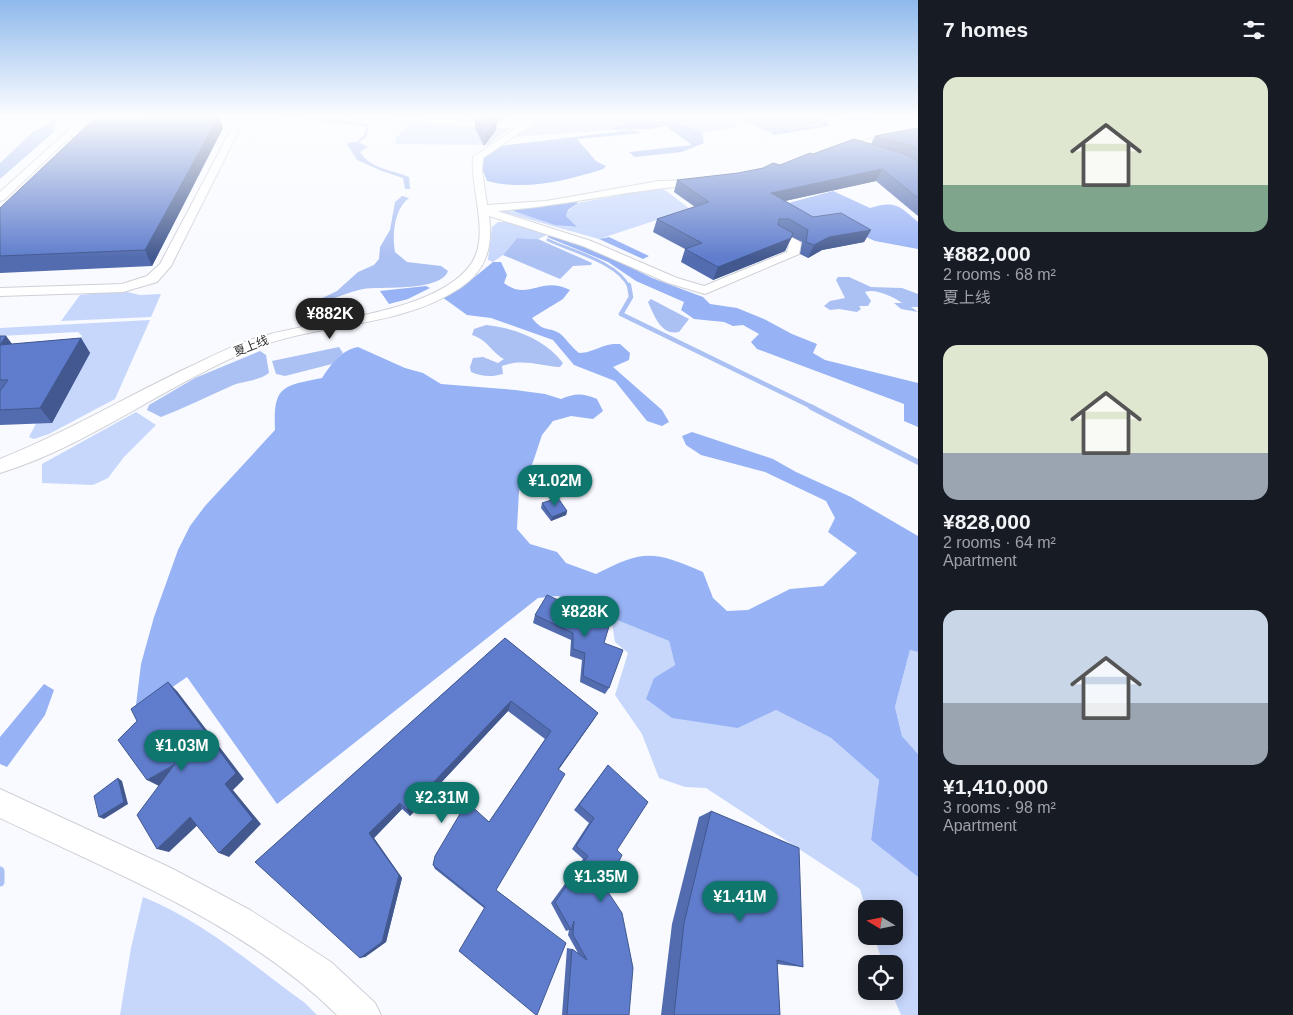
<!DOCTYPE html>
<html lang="en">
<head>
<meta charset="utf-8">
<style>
  body { margin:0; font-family:Arial,"Noto Sans SC",sans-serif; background:#242831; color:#f1f3f6; height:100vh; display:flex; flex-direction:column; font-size:19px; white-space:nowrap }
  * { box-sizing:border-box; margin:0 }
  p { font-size:16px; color:#9ea1a6 }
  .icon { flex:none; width:28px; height:28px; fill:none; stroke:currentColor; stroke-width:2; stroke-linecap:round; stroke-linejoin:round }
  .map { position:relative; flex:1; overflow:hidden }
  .drawer { display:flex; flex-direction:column; background:#171b24; width:375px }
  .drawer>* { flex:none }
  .needle { width:32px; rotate:280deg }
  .fabs { position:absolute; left:858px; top:900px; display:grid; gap:10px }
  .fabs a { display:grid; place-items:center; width:45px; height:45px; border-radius:10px; background:#171b24; box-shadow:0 2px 12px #0003; font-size:25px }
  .price { position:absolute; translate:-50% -42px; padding:0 11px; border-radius:18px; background:#0f766e; color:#fff; font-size:16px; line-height:32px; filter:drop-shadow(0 1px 2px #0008) }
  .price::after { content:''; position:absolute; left:50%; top:30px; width:15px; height:11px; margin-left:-8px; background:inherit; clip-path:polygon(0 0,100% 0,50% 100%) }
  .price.selected { background:#222; color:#fff }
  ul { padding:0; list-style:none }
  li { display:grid; align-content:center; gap:10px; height:265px; padding:0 25px }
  li span { display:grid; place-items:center; height:155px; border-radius:15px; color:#555 }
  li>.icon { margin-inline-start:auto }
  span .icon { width:90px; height:90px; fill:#fffc; stroke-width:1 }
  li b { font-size:21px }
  h2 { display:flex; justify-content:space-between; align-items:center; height:60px; padding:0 25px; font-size:21px }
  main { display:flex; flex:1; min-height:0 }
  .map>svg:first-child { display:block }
  .green { fill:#c7d7fc }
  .forest { fill:#97b2f5 }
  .water { fill:#abc0f3 }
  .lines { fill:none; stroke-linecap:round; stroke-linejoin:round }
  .stream-far4 { stroke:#abc0f3; stroke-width:2.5 }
  .stream-far3 { stroke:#abc0f3; stroke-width:3 }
  .stream-far2 { stroke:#abc0f3; stroke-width:4.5 }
  .stream-far1 { stroke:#abc0f3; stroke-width:5.5 }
  .stream { stroke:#abc0f3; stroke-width:9 }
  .minor-casing { stroke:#ced0d7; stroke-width:2 }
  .minor { fill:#fff; fill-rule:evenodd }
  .wall { fill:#526caf }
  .shaded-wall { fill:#42588f }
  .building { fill:#5f7dcc; stroke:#42588f }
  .labels { text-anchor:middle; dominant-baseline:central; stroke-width:4.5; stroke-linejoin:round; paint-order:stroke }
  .far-street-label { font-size:12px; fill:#2c2d2f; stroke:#fff }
</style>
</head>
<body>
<main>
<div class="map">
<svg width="918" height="1015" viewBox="0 0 918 1015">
  <rect width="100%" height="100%" fill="#f8faff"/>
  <path class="green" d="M549 116H720L739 127 702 133 677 122 652 120H629L611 128 613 130 513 137Z
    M410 122 500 128 507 130 488 145 396 144 395 139Z
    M661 187 690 209 599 239 496 210C523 209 548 227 576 227L566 216 568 211 578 203Z
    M498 222H505L549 234 538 239 517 238 503 255 493 262 488 260 492 227Z
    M123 291 140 295 161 294 151 317 61 321 80 295Z
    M150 320 115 399 49 434 34 439 29 437 82 336 78 332 0 336V328Z
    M136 412 156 425 124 457 108 478 93 485 42 483V464Z
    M611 617 669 641 675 665 654 678 738 728 776 710 831 738 879 780 871 840 918 877V1015H901L891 991H894V964H883L874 936H894V909L866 910 860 889 706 788 685 787 659 778 642 734 615 695 628 653 615 642Z
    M910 650 918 652V754L902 736 895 707Z
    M143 897C203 921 254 966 305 1003L317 1015H120L131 948Z"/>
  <path class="forest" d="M812 116H873L878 120 835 119 832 117H821L830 124 829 126 774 135 769 132 821 125Z
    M629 120 677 122 702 133 704 143 682 152 635 157 629 152 692 145 666 126 650 129 613 130 611 128 624 124 623 121Z
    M632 130 642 133 577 139 596 161 606 166 603 169C566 181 525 191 487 181L482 168 483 158 499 146Z
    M833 191 870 208C896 200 899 206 918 222V249L875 241 835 223 774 207Z
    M576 202 578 203 568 210 566 216 577 227 555 225 510 210Z
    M552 235 610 257 652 278 703 297 710 304 737 308 764 319 792 334 817 344 813 353 825 360 918 383V427L904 421V404L757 349 751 342 759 334 743 325 733 326 724 322 694 319 681 310 684 302 636 281 608 262 547 237Z
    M609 237 649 256 643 259 599 239Z
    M493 262H501L507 275 504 283C529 302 540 275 570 290L563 299 532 318C544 333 547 326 559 333 565 337 572 348 579 353 597 352 601 343 620 344L630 353 629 360 613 367 662 410 669 422 662 426 647 421 615 381 574 365 553 340 491 318 467 315 442 297 460 289Z
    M426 286 430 288 408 299 389 304 380 291Z
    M358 347 405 368 423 373 441 384 515 390 545 394 561 399C575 393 583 393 597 399L603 411 593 419 571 416 553 421 542 435 533 462 519 491 517 529 530 544 557 552 566 563 596 574C644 549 654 551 703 572L713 598 727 611 748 610 790 589 823 586 857 553 828 532 835 518 826 501 765 472 701 455 686 445 682 436 692 432 773 459 796 472 851 497 918 536V652L910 650 895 707 902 736 918 754V877L871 840 879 780 831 738 776 710 738 728 672 718 646 699 654 678 675 665 669 641 558 596 538 598 277 804 187 677 135 713 141 664 154 617 178 550 190 526 205 506 275 430C273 386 282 386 322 378 332 363 340 351 358 347Z
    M44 684 54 690 45 715 7 767 0 764V737Z"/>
  <path class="water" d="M55 116H62L54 127 56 130 0 179V163L33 132 48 124Z
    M734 116H812L821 124 769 132Z
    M351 142H358L368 147 360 152C371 169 392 170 409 177L410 189H405L403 178 382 171 357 160 347 144Z
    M402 196 409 198C394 209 392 235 395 252L407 262 441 266 448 271C440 292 383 286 363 289 349 292 335 298 322 302L324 311 313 313 310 304 337 291 358 272 374 265 379 259 380 247 390 230 395 202Z
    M517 238 538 239 592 263 591 265 573 266 560 279 503 255Z
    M838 277H849L871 287 902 288 918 294V307H911L918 312 901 309 894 303H902C894 297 875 288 865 292L871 301 868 306H859L861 309 857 312 839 309 830 310 824 306 830 301 845 298 836 280Z
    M651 299 689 319 679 332C661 336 654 315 648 302Z
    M486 325C515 328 545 339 563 363L560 367C540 366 523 358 502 366L503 374C492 377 482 377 471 372L470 367 473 358 483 357 498 363 504 359C491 352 488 340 472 335L474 329Z
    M339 347 343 353 332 364 285 376 276 374 272 361Z
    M260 351 266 355 269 373C257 382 242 380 229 387 206 397 184 408 161 417L147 410 149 405 195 378Z"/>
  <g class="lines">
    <path class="stream-far4" d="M287 116 368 125 365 136 358 142"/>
    <path class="stream-far3" d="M548 240C571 251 618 262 629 287"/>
    <path class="stream-far2" d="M629 285 631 297 621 314 814 408"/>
    <path class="stream-far1" d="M811 407 918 462"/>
    <path class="stream" d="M0 871V882"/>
    <defs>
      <path id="minor" d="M84 116H93L77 131 84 137 67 155 59 153 75 137 72 135 4 200 0 201V192Z
        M234 116H242L244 120 171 266 157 282 123 292 0 296V288L122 284 147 276 160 264 236 120Z
        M350 116H388L522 124 535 116H544L483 158 482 170 487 205 546 201 659 181 708 180V184L704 185C634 188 567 206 497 211L591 241 677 278 704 286 787 252 789 245 774 237V233H782L799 241 801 244 799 254 705 294 668 283 583 246 489 216C493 246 487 270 460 288 400 328 324 322 258 347 171 381 89 446 0 473V459C65 433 124 398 187 368 213 356 239 342 267 335 321 320 437 313 471 264 491 235 470 190 473 157L515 129 354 118Z
        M918 131V137L838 151 833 148 838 145Z
        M0 789 171 868 250 910 331 962 375 1003 381 1015H337C244 923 116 874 0 818Z"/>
    </defs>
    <use href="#minor" class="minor-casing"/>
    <use href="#minor" class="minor"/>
  </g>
  <path class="wall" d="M468 116H506L502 121H497L496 130 484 146 475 128V119H470Z
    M223 128 152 266 0 273V208Z
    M918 128V216L876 181 785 201 813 217 871 230 864 242 822 250 808 258 800 254 802 242 792 237 785 251 713 280 681 262 685 249 653 232 657 219 695 207 674 192 677 180 738 173 780 165 813 154 871 144 875 136Z
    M0 336H6L12 344 81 338 90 353 52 423 0 425Z
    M542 503 567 511 566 515 551 521 541 508Z
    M535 615 604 643 609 688 605 694 580 682 582 660 570 656 571 640 533 623Z
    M505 638 598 713 592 722 559 769 484 908 435 869 433 865 489 822 545 739 508 711 410 816 402 809 374 838 402 878 386 942 365 957 255 862Z
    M608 765 617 850 606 889 629 1015H562L567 948 572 949 578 953 568 935 569 930 566 931 551 903 583 859 572 849 589 823 574 810Z
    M711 811 803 967 784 965 777 964 780 1015H661L672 924 699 817Z"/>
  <path class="shaded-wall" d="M219 116 223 128 152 266 145 250Z
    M503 116H506L502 121Z
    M497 120 496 130 484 146 485 135Z
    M882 169 876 181 766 205 771 193Z
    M871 230 864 242 822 250 808 258 814 245 829 237Z
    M791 238 785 251 713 280 718 267Z
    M6 336 17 351 0 346V345Z
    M81 338 90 353 52 423 40 408Z
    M567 511 566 515 551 521 552 517Z
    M168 682 177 691 244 779 233 790 261 824 229 857 219 853Z
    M511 701 508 711 410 816 407 810Z
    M598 713 592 722 554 776 558 769Z
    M175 764 159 786 147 780Z
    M118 778 122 781 128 804 104 819 99 817Z
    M400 803 402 809 374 838 402 878 386 942 365 957 360 958 369 833Z
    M190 817 201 822 169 852 157 849Z"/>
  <path class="building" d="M219 116 145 250 0 256V208L94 119Z
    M475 118 497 120 485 135Z
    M918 128V150L912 146 875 136Z
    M854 139 905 154 918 161V198L882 169 771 193 813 217 841 213 871 230 829 237 814 245 806 242 808 230 789 219H779L778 225 793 233 791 238 718 267 685 249 702 243 657 219 709 202 677 180 738 173 763 168 773 163 780 165 810 153 813 154Z
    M0 336H6L0 345Z
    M81 338 40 408 0 410V391L8 380H0V345Z
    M558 498 567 511 552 517 542 503Z
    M547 595 610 623 604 643 623 650 609 688 583 676 585 653 573 649V633L535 615Z
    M505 638 598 713 558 769 565 774 496 890 566 943 537 1015H536L459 951 485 907 433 865 435 856 467 802 489 822 551 731 511 701 407 810 400 803 369 833 399 875 382 942 360 958 255 862Z
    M168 682 236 773 225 784 253 819 219 853 190 817 157 849 137 815 175 764 147 780 118 740 137 721 131 709Z
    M608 765 648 802 617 850 622 855 606 889 622 913 633 968 629 1015H567L572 949 587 960 573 935 574 921 571 930 555 902 588 856 576 846 594 818 579 805Z
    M118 778 124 802 99 817 94 796Z
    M711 811 799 848 803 967 777 960 780 1015H674L684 923Z"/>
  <linearGradient id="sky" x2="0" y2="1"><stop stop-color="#8fb9ec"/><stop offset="0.45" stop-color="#fcfdff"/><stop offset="1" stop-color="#fcfdff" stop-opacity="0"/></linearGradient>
  <rect width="918" height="258" fill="url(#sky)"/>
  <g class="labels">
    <g class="far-street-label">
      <text transform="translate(251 346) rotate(-21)">夏上线</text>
    </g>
  </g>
</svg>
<div class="fabs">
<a><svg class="needle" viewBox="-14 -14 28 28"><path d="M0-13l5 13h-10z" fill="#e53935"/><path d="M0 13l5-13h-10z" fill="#9ea1a6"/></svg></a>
<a><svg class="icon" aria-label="locate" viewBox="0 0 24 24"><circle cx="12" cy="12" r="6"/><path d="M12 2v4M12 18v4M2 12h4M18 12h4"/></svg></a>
</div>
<b class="price selected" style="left:330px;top:340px">¥882K</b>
<b class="price" style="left:555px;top:507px">¥1.02M</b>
<b class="price" style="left:585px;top:638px">¥828K</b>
<b class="price" style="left:182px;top:772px">¥1.03M</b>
<b class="price" style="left:442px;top:824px">¥2.31M</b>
<b class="price" style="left:601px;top:903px">¥1.35M</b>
<b class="price" style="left:740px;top:923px">¥1.41M</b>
</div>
<section class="drawer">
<h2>7 homes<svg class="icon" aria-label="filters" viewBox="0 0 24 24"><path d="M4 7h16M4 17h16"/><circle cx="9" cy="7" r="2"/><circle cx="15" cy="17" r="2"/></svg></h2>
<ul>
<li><span style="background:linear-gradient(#dfe7d0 70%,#7fa58c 0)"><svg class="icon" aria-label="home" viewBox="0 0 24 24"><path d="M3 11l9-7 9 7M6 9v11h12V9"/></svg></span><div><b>¥882,000</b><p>2 rooms · 68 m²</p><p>夏上线</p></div></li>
<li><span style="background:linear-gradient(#dfe7d0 70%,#9aa5b1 0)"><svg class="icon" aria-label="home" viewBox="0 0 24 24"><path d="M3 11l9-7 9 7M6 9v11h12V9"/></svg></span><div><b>¥828,000</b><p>2 rooms · 64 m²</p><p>Apartment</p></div></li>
<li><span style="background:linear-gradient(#c9d6e8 60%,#9aa5b1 0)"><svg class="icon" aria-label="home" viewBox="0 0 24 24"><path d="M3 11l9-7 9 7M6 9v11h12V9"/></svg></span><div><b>¥1,410,000</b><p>3 rooms · 98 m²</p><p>Apartment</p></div></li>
</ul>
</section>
</main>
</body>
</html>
